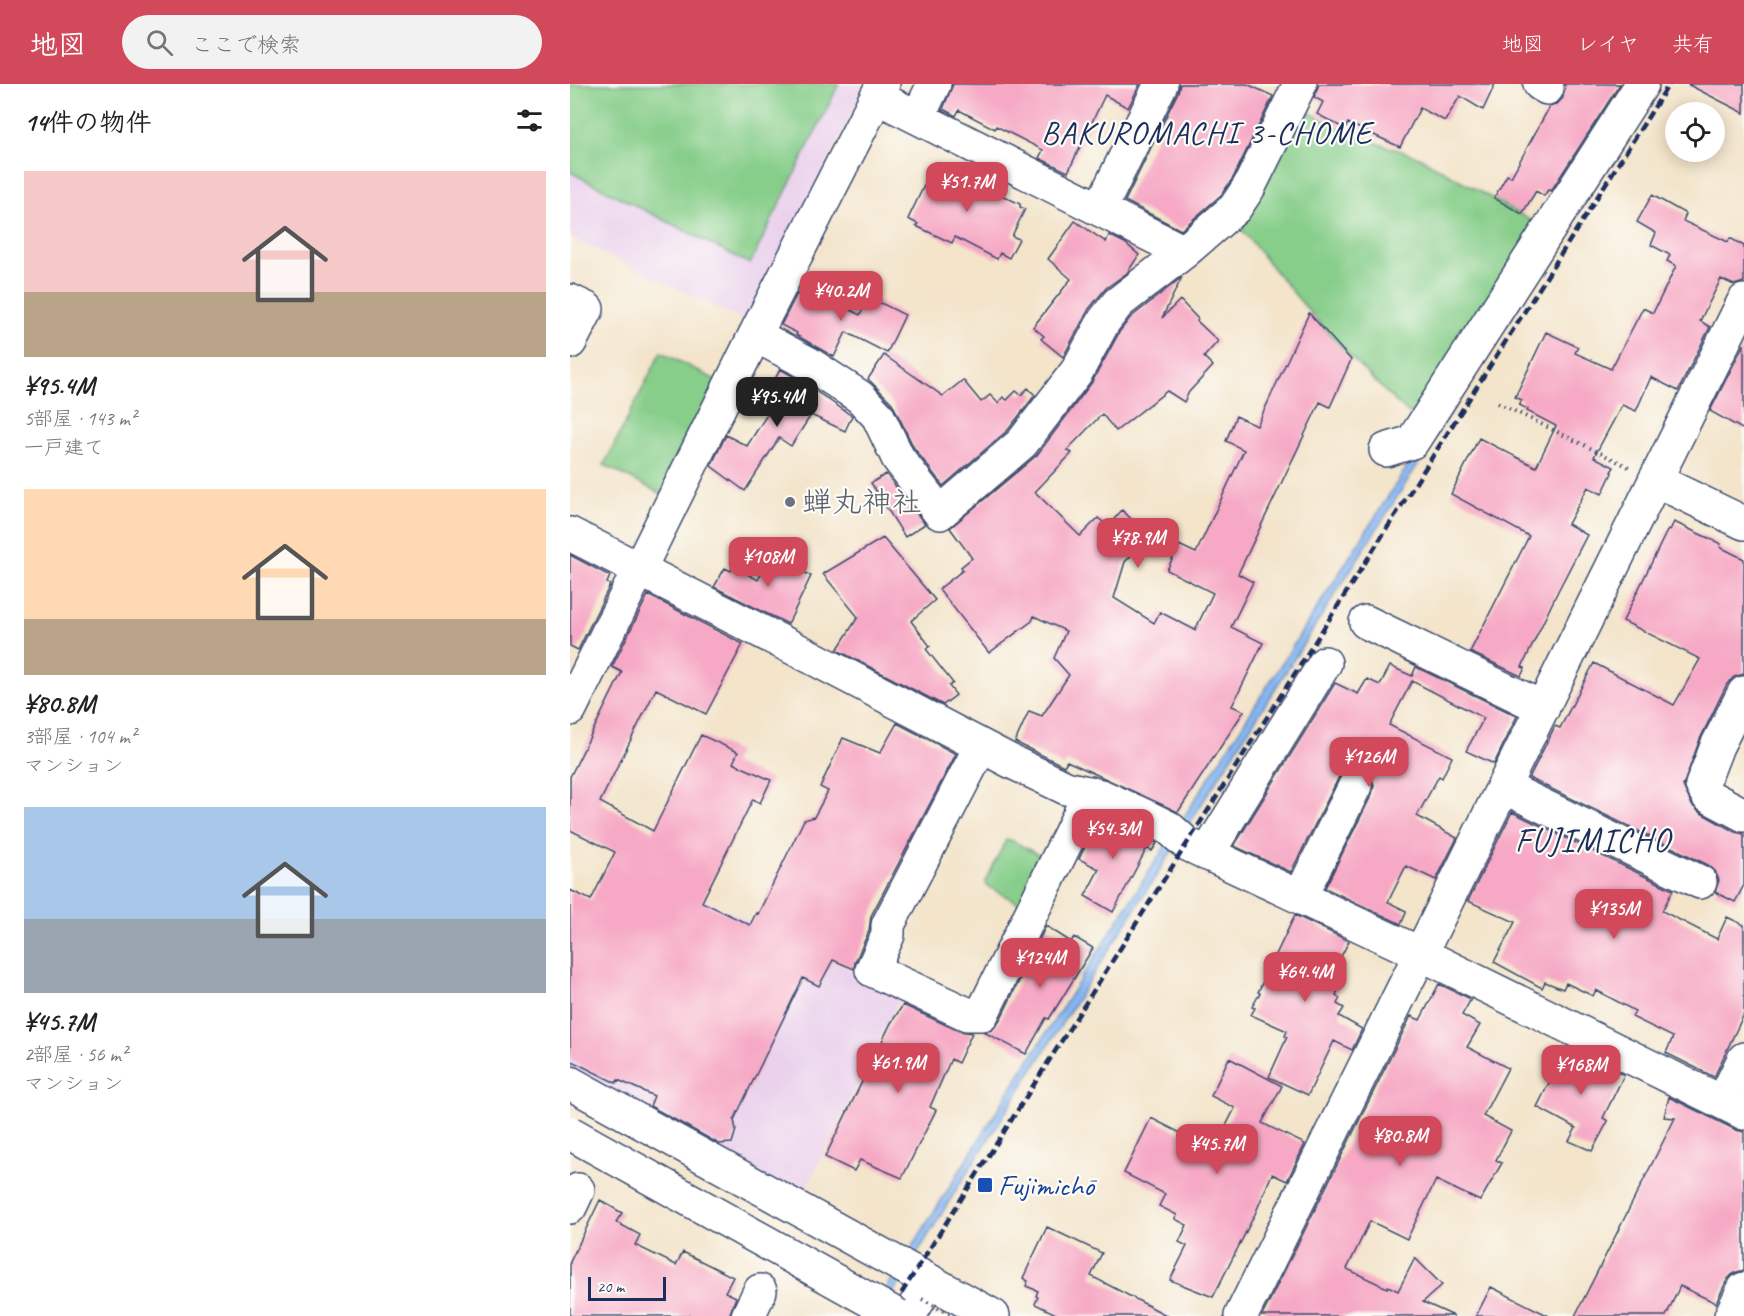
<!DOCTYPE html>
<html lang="ja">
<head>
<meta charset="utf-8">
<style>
  body { margin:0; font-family:Caveat,"Klee One",sans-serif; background:#f2f2f2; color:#222; height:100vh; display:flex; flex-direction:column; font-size:22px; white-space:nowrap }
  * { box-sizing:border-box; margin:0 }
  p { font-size:20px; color:#767676 }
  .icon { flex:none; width:33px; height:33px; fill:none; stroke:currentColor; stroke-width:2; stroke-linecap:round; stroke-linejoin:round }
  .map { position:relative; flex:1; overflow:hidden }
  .drawer { display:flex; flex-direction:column; background:#fff; width:570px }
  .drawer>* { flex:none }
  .controls { position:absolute; left:1095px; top:18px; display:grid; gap:12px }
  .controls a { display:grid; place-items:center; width:60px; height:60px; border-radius:50%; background:#fff; box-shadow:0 3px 15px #0003; font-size:30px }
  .scale { position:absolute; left:18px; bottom:15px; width:78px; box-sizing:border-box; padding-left:6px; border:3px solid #1b2f5e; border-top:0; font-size:16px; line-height:21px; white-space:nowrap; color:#1b2f5e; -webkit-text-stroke:4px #fdfcf7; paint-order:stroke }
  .price { position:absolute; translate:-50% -51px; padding:0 14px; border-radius:12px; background:#d1495b; color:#fff; font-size:20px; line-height:39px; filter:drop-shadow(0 2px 3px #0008) }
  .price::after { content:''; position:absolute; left:50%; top:36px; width:18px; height:14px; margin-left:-9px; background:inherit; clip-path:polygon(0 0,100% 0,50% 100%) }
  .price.on { background:#222; color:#fff }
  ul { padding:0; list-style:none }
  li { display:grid; align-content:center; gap:12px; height:318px; padding:0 24px }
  li span { display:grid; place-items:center; height:186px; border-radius:0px; color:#555 }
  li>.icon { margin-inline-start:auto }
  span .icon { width:108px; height:108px; fill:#fffc; stroke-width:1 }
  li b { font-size:26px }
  h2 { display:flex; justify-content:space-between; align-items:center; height:72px; padding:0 24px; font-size:26px }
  header { display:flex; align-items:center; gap:36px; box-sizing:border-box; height:84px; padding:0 30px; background:#d1495b; color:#fff }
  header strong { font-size:28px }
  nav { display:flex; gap:33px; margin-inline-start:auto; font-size:21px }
  .search { width:420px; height:54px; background:#f2f2f2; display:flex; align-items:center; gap:15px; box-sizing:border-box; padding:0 21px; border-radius:33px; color:#767676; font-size:22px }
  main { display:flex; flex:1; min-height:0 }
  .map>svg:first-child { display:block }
  .built { fill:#ead1ec }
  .green { fill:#87ce8a; stroke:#517e74; stroke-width:1.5 }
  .water { fill:#84b5f0; stroke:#5072a7; stroke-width:1.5 }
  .building { fill:#f6a8c4 }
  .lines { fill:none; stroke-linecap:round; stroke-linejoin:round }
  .minor-casing { stroke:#3b4a6e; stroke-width:36 }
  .path { stroke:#3b4a6e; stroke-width:4; stroke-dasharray:1.5 4.5; stroke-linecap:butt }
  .minor { stroke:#fff; stroke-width:33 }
  .rail { stroke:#1b2f5e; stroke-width:4.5; stroke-dasharray:9 4.5; stroke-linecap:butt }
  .highway-bridge-casing { stroke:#3b4a6e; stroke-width:36; stroke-linecap:butt }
  .path-bridge { stroke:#3b4a6e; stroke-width:4; stroke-dasharray:1.5 4.5; stroke-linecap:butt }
  .highway-bridge { stroke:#fff; stroke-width:33 }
  .worship-dot { fill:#6b7280; stroke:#fdfcf7; stroke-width:2 }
  .transit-dot { fill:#1a4fb4; stroke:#fdfcf7; stroke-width:2 }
  .labels { text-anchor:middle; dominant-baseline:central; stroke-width:4.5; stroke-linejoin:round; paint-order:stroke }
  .worship-label { font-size:30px; fill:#5b616d; stroke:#fdfcf7; text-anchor:start }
  .transit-label { font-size:30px; fill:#164399; stroke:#fdfcf7; text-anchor:start }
  .neighbourhood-label { font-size:32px; letter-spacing:1.5px; fill:#1b2f5e; stroke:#fdfcf7 }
  .quarter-label { font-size:33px; letter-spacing:1.5px; fill:#1b2f5e; stroke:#fdfcf7 }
</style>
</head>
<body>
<header>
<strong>地図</strong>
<div class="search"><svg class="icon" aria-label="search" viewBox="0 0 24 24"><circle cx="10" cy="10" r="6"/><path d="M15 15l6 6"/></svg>ここで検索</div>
<nav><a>地図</a><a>レイヤ</a><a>共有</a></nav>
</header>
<main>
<section class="drawer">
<h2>14件の物件<svg class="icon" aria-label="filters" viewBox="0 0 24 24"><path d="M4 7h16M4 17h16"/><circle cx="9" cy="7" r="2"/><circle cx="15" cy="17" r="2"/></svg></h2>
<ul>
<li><span style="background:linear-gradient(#f6c9c9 65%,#b9a48a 0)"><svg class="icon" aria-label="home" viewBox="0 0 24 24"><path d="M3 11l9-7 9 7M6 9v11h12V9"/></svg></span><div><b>¥95.4M</b><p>5部屋 · 143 m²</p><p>一戸建て</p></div></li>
<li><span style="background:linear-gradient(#ffd9b3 70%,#b9a48a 0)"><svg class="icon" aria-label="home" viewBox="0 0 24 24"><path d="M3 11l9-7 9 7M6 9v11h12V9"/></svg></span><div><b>¥80.8M</b><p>3部屋 · 104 m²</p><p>マンション</p></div></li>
<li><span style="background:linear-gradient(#a9c7e8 60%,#9aa5b1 0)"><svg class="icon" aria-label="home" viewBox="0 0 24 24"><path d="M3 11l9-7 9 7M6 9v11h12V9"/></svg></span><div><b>¥45.7M</b><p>2部屋 · 56 m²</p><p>マンション</p></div></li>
</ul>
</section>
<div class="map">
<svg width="1174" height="1232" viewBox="0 0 1174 1232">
  <rect width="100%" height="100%" fill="#fdfcf7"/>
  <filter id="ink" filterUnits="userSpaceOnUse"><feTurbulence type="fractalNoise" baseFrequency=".0167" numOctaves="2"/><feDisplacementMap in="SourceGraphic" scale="12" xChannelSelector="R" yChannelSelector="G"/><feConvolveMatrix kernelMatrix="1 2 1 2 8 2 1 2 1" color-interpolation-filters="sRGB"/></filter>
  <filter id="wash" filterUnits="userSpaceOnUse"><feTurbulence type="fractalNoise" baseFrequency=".008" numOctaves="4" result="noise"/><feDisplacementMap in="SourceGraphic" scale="24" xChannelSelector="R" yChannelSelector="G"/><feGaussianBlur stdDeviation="1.35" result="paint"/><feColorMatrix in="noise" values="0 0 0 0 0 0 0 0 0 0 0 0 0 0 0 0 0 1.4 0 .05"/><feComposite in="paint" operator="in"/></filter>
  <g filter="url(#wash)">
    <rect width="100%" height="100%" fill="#f3e4ca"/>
    <path class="built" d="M0 0H296L179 239 0 153Z
      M66 783 332 910 232 1113 0 985V915Z"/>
    <path class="green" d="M0 0H269L180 180 0 88Z
      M738 28 783 51 849 73 974 144 855 326 838 329C774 271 718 205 665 137L726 32 732 34Z
      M91 268 150 298 93 411 34 381Z
      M436 756H441L477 775 454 822 417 802 415 798Z"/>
    <path class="water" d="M1081 0H1090L388 1103 309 1232H299L450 990Z"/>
    <g id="blocks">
      <path class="building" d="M383 0H570L558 24 535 11 498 88 469 74 473 66 426 42 425 45 389 26 386 32 373 25Z
        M610 0H677L703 12 663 94 651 111 611 146 555 117 608 8Z
        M749 0H925L913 26 890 12 875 37 850 24 830 63 778 39 775 45 747 30 753 18 744 13Z
        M995 0H1050L981 107 978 106 974 112 966 107 952 130 924 114 937 91 941 93 980 22 987 20 993 14Z
        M1117 0H1174V29Z
        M365 79 450 120V123L455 125 442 152 449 155 439 174 430 169 427 175 385 153 382 159 346 142 348 140 338 135Z
        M1082 111 1116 130 1113 137 1158 158 1160 154 1174 162V198L1164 201 1151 195 1130 237 1140 243 1108 307 1081 293 1066 327 1052 321 1024 373 1044 383 1041 388 1042 389 1032 410 1018 403 998 440 1017 451 988 507 952 583 955 584 951 592 900 568 959 452 881 410 909 354 966 383 986 342 957 327 958 325 949 321 952 316 945 313 976 248 1008 263 1005 269 1041 285 1073 224 1083 229 1106 182 1097 177 1100 171 1081 161 1086 149 1067 138Z
        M505 137 536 158 539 151 555 159 569 171 557 189 536 204 519 225 493 273 471 255 474 252 463 243 501 195 478 175Z
        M612 193 592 234 610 216 628 235 627 237 648 257 634 273 643 282 619 308 614 318 597 307 546 347 532 330 497 366 502 369 465 408 510 452 528 434 538 442 552 426 579 452 555 478 544 514 584 539 590 528 625 546 643 509 597 486 609 461 626 469 674 366 656 357 666 332 687 342 739 229 781 276 760 323 750 318 668 490 683 498 661 543 693 559 662 622 674 627 608 728 497 677 494 682 445 658 459 627 472 632 499 591 484 574 496 547 464 532 462 537 419 569 369 505 393 486 391 483 402 474 380 444 467 371 522 298 550 247 560 234Z
        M234 203 290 231 299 213 335 231 317 269 276 248 264 273 226 251 227 249 211 241 227 210 231 212Z
        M1174 260V346L1140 327Z
        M314 271 373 312 393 296 411 318 420 311 428 319 433 313 437 316 446 307 451 311 458 304 465 311 438 346 373 402 344 364 322 319 298 295Z
        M210 285 228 295 282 332 275 347 241 331 221 362 209 354 175 407 141 382 156 351 177 362 207 315 198 310Z
        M316 390 355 440 335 453 301 399Z
        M1104 438 1151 460 1150 463 1174 475V590L1164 593 1157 600 1130 655 1113 702 1122 721 1129 728 1165 748 1174 750V801L1165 818 1145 808 1149 796 1145 787 1138 781 959 694 985 642 990 644 1024 579 1104 621 1130 575 1053 537 1098 445 1100 446Z
        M313 454 365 516 341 537 360 562 356 565 383 599 379 602 386 611 373 621 267 566 288 533 253 490Z
        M0 471 40 492 37 499 40 501 8 566 0 562Z
        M204 472 241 492 218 540 144 503 155 484 161 487 163 482 188 496 197 479 200 480Z
        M78 511 173 560 136 630 86 605 30 718 83 747 131 651 168 668 163 679 201 696 190 719 183 715 132 818 180 841 186 829 188 830 234 736 244 733 258 707 250 703 273 654 310 669 327 639 386 670 301 832 299 847 285 878 284 885 263 876 249 902 233 894 164 1036 166 1046 162 1059 149 1060 80 1022 84 1012 48 996 46 999 0 976V806L21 816 45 768 0 746V693L52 588 42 583Z
        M820 582 842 592 846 583 947 632 924 680 896 667 914 634 842 597 819 641 882 673 872 694 869 692 847 732 887 754 866 796 836 782 818 818 836 827V829L831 840 755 804 802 710 804 701 801 692 793 685 784 683 775 686 769 693 721 788 664 762 765 599 788 610 797 595 810 601Z
        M942 728 1103 806 1092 827 1147 855 1157 833 1174 841V930L1144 993 1096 969 1103 953 1062 933 1065 927 1026 906 1023 912 996 899 993 905 975 898 972 904 924 878 945 838 898 817Z
        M530 732 587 759 582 767 577 764 543 828 515 812 529 785 509 775Z
        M725 831 779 857 763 888 774 893 766 911 770 914 767 920 774 924 769 932 792 945 782 966 764 957 738 1011 699 993 717 953 715 952 717 947 681 931 685 924 682 923 690 909 688 908Z
        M476 842 501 858 504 853 523 864 479 935 476 934 456 970 414 948 422 946 429 938Z
        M869 900 901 915 892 931 910 941 897 963 938 984 913 1032 941 1047 926 1076 932 1079 910 1117 866 1096 837 1155 800 1137 777 1185 817 1204 818 1202 828 1207 845 1174 872 1201 853 1218 884 1232H692L841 932 850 936Z
        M333 921 389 947 402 949 388 979 381 975 360 1023 366 1026 332 1094 290 1076 284 1087 255 1073 321 939Z
        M997 963 1054 991 1033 1034 1038 1037 1022 1067 999 1057 1006 1044 967 1023Z
        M659 974 712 1002 692 1039 735 1060 717 1097 702 1090 685 1130 643 1213 600 1196 617 1162 609 1158 617 1141 605 1135 607 1131 589 1122 595 1110 554 1089 581 1034 632 1060 633 1057 645 1063 665 1024 641 1012Z
        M1099 1013 1166 1046 1174 1048V1186L1164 1189 1157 1196 1146 1219 1110 1202 1096 1232H1005L1105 1034 1094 1033Z
        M30 1116 52 1129 46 1138 70 1151 65 1161 106 1181 113 1168 163 1193 155 1208 166 1213 159 1232H0V1178Z
        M477 1143 532 1169 521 1192 598 1232H490L465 1220 468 1213 466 1212 468 1207 456 1202 458 1197 453 1194Z
        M921 1203 979 1232H906Z"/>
    </g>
  </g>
  <g filter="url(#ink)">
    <use href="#blocks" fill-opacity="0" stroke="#3b4a6e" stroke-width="1.5"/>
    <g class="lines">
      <defs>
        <path id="minor" d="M970 0 977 4
          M307 13 614 168 665 124 679 103 730 0
          M348 33 364 0
          M530 125 591 0
          M0 217 17 225 0 258
          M185 251 238 279 290 313 308 332 328 374 370 429 452 359 507 287 534 237 548 219 614 168
          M816 366 842 358 1072 0
          M1085 396 1174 439
          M0 450 243 574 442 678 496 704 531 712 577 733 599 744 617 760 851 870 1174 1029
          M796 538 973 624
          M1174 609 1147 662 1132 701 1138 712 1174 731
          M0 625 185 251 313 0
          M411 662 318 841V851L302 886 397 930H412L520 709
          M934 703 1130 798
          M637 770 755 579
          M730 813 785 702
          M0 999 423 1232
          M1153 1018 1174 975
          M0 1123 8 1106
          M178 1232 190 1207
          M339 1232 360 1197
          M671 1232 1174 217
          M1161 1232 1174 1205"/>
      </defs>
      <use href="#minor" class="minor-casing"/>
      <path class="path" d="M928 319 1059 383"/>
      <use href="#minor" class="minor"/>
      <path class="rail" d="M317 1232 1099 0"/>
      <defs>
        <path id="highway-bridge" d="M0 1049 328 1232"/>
      </defs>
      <use href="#highway-bridge" class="highway-bridge-casing"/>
      <path class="path-bridge" d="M352 1215 383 1232"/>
      <use href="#highway-bridge" class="highway-bridge"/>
    </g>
  </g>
  <circle class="worship-dot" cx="220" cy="418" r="6"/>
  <rect class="transit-dot" x="407" y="1093" width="16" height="16" rx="3"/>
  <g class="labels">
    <g class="worship-label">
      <text x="232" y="418">蝉丸神社</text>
    </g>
    <g class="transit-label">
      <text x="428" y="1101">Fujimichō</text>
    </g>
    <g class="neighbourhood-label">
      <text x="637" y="48">BAKUROMACHI 3-CHOME</text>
    </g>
    <g class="quarter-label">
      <text x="1023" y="756">FUJIMICHO</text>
    </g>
  </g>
</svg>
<div class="controls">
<a><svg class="icon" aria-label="locate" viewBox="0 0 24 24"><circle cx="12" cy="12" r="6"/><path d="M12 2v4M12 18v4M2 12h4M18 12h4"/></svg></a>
</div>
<div class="scale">20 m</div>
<b class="price" style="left:397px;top:129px">¥51.7M</b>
<b class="price" style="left:271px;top:238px">¥40.2M</b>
<b class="price on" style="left:207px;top:344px">¥95.4M</b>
<b class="price" style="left:568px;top:485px">¥78.9M</b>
<b class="price" style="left:198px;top:504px">¥108M</b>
<b class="price" style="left:799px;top:704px">¥126M</b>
<b class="price" style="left:543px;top:776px">¥54.3M</b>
<b class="price" style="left:1044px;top:856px">¥135M</b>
<b class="price" style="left:470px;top:905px">¥124M</b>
<b class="price" style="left:735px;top:919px">¥64.4M</b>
<b class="price" style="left:328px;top:1010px">¥61.9M</b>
<b class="price" style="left:1011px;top:1012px">¥168M</b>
<b class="price" style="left:830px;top:1083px">¥80.8M</b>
<b class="price" style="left:647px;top:1091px">¥45.7M</b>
</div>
</main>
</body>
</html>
